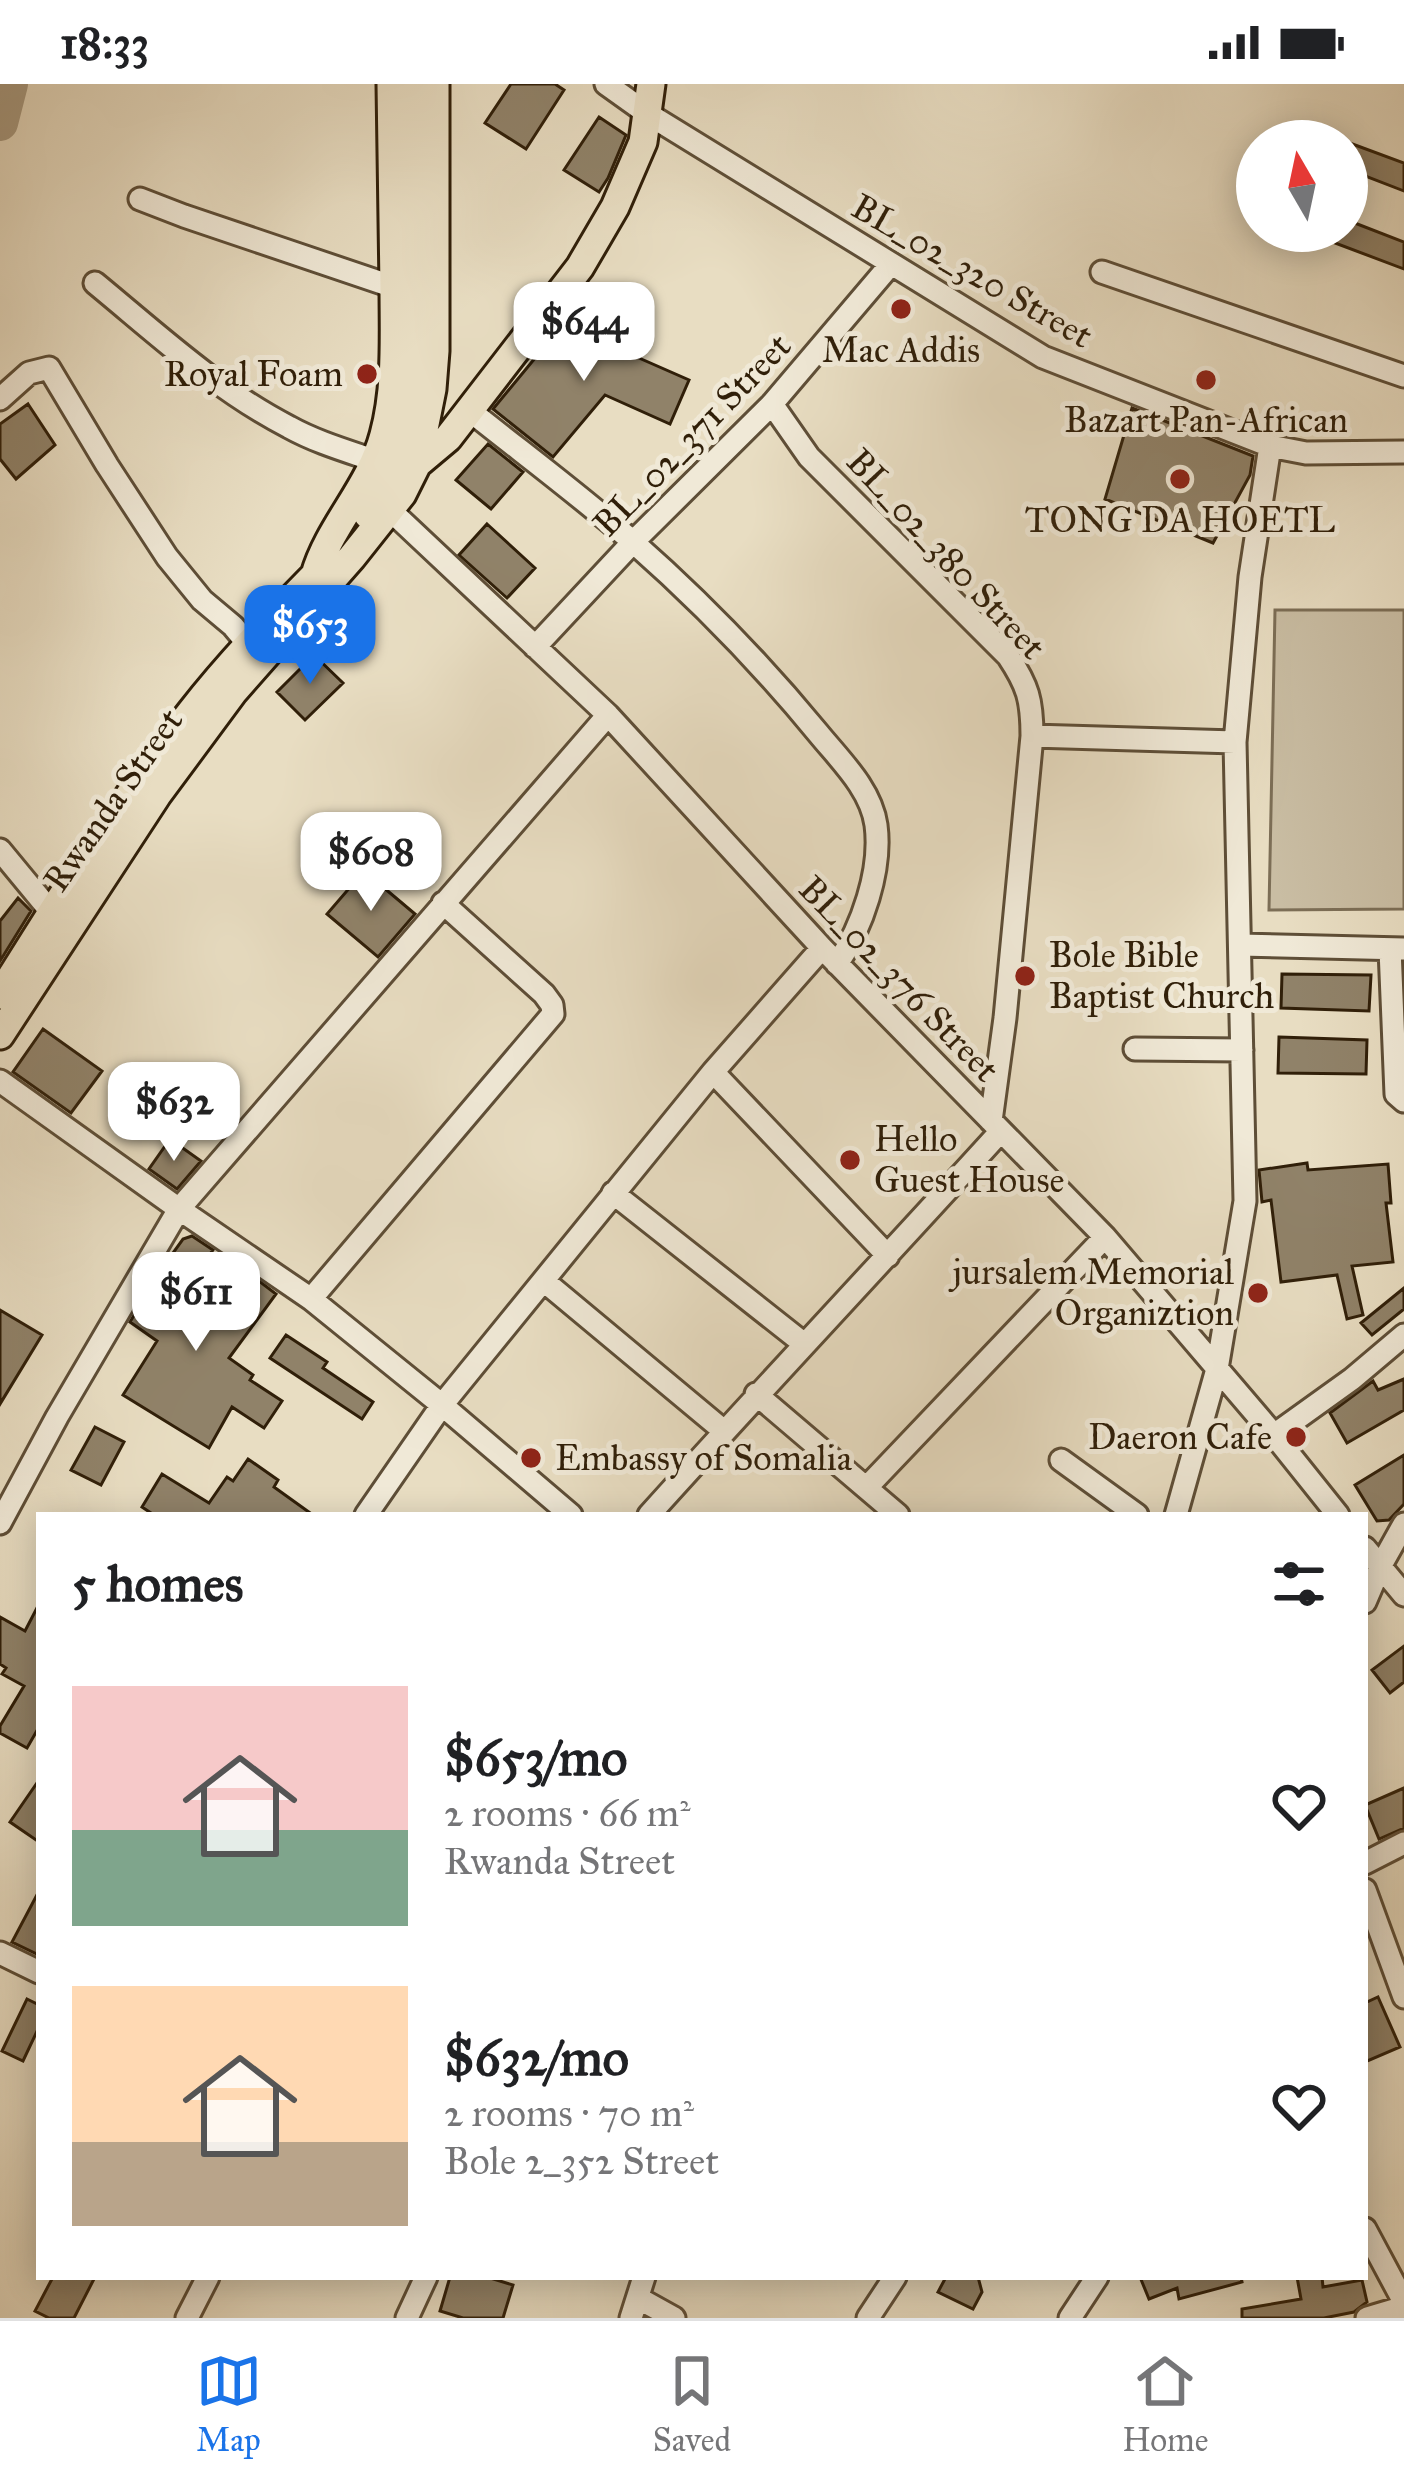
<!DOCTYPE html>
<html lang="en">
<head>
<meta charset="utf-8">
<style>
  body { margin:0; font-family:"IM FELL Great Primer",serif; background:#f6f6f6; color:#202124; height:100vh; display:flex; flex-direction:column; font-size:45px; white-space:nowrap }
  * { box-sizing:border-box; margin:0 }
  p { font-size:39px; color:#757577 }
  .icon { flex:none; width:66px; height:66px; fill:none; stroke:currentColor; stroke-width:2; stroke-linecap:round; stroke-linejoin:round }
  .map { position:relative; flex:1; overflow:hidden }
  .details { position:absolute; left:36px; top:1428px; width:1332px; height:768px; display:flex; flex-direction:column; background:#fff; border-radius:0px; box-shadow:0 6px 30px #0003 }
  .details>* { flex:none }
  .needle { width:78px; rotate:351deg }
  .fabs { position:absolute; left:1236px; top:36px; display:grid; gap:24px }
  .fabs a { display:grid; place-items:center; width:132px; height:132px; border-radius:50%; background:#fff; box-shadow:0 6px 30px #0003; font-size:60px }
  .price { position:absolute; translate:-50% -102px; padding:0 27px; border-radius:24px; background:#fff; color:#222; font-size:39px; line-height:78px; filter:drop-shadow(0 3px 6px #0008) }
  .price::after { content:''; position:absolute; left:50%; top:72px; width:36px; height:27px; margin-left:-18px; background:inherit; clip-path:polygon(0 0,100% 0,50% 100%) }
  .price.selected { background:#1a73e8; color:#fff }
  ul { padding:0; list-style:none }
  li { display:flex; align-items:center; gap:36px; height:300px; padding:0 36px }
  li span { display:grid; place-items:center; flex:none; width:336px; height:240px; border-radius:0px; color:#555 }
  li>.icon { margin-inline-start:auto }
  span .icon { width:144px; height:144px; fill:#fffc; stroke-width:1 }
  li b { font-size:51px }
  h2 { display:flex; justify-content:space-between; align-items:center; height:144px; padding:0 36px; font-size:51px }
  .status { display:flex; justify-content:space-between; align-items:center; height:84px; padding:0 60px; background:#fff; direction:ltr }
  .status svg { height:33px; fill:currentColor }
  .menu { display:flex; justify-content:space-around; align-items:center; height:168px; border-top:3px solid #e0e0e0; background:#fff; font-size:33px; color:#757577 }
  .menu a { display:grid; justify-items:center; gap:6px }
  .menu .selected { color:#1a73e8 }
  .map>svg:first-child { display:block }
  .green { fill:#c9bda3; stroke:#7c6e56; stroke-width:3 }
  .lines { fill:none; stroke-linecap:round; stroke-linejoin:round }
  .river { stroke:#a99c83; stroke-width:36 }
  .building { fill:#908269; stroke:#301f09; stroke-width:3 }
  .minor-casing { stroke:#5e4e37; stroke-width:27 }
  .major-casing { stroke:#301f09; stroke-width:33 }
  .minor { stroke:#f0e9d7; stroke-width:21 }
  .major { stroke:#e8ddc2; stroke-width:27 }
  .poi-dot { fill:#8f2418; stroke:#f0e9d7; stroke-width:4.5 }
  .labels { text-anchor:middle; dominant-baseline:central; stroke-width:10; stroke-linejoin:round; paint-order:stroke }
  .street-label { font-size:36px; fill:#301f09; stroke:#f0e9d7 }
  .poi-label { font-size:36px; fill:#301f09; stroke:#f0e9d7 }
</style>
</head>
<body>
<div class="status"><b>18:33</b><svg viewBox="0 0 49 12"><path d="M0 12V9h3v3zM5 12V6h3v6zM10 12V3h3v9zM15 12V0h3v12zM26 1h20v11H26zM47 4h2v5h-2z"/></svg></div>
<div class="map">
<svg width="1404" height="2234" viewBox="0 0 1404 2234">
  <rect width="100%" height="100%" fill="#e8ddc2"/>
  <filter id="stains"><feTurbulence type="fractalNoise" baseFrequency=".00167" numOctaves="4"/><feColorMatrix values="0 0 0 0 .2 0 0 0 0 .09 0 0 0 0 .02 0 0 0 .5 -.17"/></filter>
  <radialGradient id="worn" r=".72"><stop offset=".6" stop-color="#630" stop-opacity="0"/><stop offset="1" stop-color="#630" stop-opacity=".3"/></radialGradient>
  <path class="green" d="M1275 526H1404V825L1269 826Z"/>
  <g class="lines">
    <path class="river" d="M0 39 10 0"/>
  </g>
  <path class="building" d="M511 0H555L564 6 526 65 485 39Z
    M599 33 626 51 608 94 599 108 564 86Z
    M1347 58 1404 79V107L1347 85Z
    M1347 136 1404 158V185L1306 148 1347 147Z
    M572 222 605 247 598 256 689 296 670 340 605 311 553 373 493 325 545 262 543 260Z
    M28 320 55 361 16 395 0 375V340Z
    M1132 324 1253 372 1250 391 1213 459 1105 415Z
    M488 360 523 388 491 425 456 396Z
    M487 440 535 484 507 514 459 471Z
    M314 571 343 599 305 636 277 608Z
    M364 787 415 830 378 873 327 830Z
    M18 814 31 827 0 877V837Z
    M1282 890 1371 891 1369 927 1281 924Z
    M43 945 102 987 71 1029 13 988Z
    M1279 953 1367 956 1366 990 1278 989Z
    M170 1055 201 1077 177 1105 149 1085Z
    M1307 1079 1308 1086 1388 1080 1391 1119H1386L1393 1178 1352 1182 1363 1231 1347 1235 1337 1191 1281 1198 1271 1116 1262 1118 1259 1086Z
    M192 1152 213 1166 181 1210 228 1240 259 1197 276 1210 229 1274 253 1291 250 1296 282 1317 264 1344 232 1323 209 1364 123 1311 157 1257 130 1238 160 1187 183 1155Z
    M1404 1204V1225L1372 1251 1361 1239Z
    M0 1226 42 1251 0 1320Z
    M286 1251 327 1278 323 1284 373 1318 362 1335 270 1274Z
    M1404 1295V1326L1347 1359 1330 1329 1373 1297 1378 1306Z
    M95 1343 124 1358 101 1401 71 1386Z
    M1404 1371V1420L1389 1436 1377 1437 1355 1401Z
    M248 1375 278 1396 274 1403 313 1431H154L142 1423 162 1390 209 1419 227 1393 233 1397Z
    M39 1520V1643L27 1664 0 1649V1642L24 1602 2 1590 6 1584 0 1580V1533L25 1547Z
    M1404 1562V1598L1390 1609 1372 1586Z
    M39 1696V1758L10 1738Z
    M1404 1704V1744L1379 1755 1365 1721Z
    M39 1807V1871L12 1858Z
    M1378 1913 1400 1963 1365 1978V1919Z
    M27 1915 39 1921V1943L23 1977 2 1967Z
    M53 2193H95L74 2234H49L35 2227Z
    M450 2193H487L513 2201 503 2234H463L440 2227Z
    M946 2193H978L982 2208 973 2225 938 2208Z
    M1140 2193H1241L1242 2198 1179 2215 1177 2204 1149 2215Z
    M1297 2193H1322L1323 2203 1362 2196 1367 2218 1354 2228 1324 2234H1242V2225L1301 2215Z"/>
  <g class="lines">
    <defs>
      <path id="minor" d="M606 0 648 30 1043 273 1270 362 1306 369 1404 368
        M140 115 184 132 394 203
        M1102 188 1404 292
        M95 199C157 250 217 306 289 343 316 358 347 367 376 377
        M0 315 29 289 49 284 107 381 167 473 202 516 233 542 248 560
        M772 320 809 373 1008 572C1028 602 1032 616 1032 652L1005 934 991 1037
        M469 326C524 370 581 412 633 458 700 517 762 581 818 649 840 676 871 705 876 741 882 786 862 844 837 880
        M390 426 608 631 822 864 1105 1153 1274 1351 1338 1431
        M535 563 633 458 772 320 891 180
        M1032 652 1235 658
        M0 766 52 829
        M1240 861 1404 865
        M1390 865 1396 1010 1404 1017
        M1135 965 1242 966
        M713 988 888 1172
        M0 997 179 1125 311 1215 442 1321 571 1431
        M613 1109 803 1259
        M544 1197 724 1347
        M311 1215 553 930 552 921 544 910 443 819
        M756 1310 898 1431
        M1274 1351 1352 1295 1404 1251
        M1061 1376 1137 1431
        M867 1403 1105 1153
        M366 1431 442 1321 713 988 822 864
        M649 1431C765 1302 884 1176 1001 1047
        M1176 1431 1217 1285 1245 1117 1235 658 1250 493 1270 362
        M0 1439 57 1333 179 1125 608 631
        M1365 1464 1404 1511
        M1365 1518 1380 1483 1404 1440
        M1365 1779 1404 1759
        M1365 1806 1404 1913
        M0 1869 39 1888
        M1365 2145 1404 2218
        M638 2214 674 2234
        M187 2234 208 2193
        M407 2234 426 2193
        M631 2234 644 2193
        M868 2234 895 2193
        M1070 2234 1097 2193
        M1367 2234 1404 2223"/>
      <path id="major" d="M417 380 432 305 435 267V0
        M368 431C425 347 415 237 413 140 412 94 414 47 415 0
        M315 491C329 442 370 404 384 351 397 303 394 252 394 203 393 136 392 68 391 0
        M0 911C60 815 121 717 191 628 229 579 272 535 315 491
        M0 951 157 711 234 607 352 473 402 410 417 380 448 354 580 183 615 123 643 58 651 0"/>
    </defs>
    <use href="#minor" class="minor-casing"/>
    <use href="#major" class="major-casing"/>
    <use href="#minor" class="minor"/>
    <use href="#major" class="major"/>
  </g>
  <g class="poi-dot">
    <circle cx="901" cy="225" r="12"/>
    <circle cx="367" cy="290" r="12"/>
    <circle cx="1206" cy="296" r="12"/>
    <circle cx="1180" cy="395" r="12"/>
    <circle cx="1025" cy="892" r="12"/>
    <circle cx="850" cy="1076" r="12"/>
    <circle cx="1258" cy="1209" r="12"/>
    <circle cx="1296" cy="1353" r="12"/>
    <circle cx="531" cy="1374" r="12"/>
  </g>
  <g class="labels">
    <g class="street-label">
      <text transform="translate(972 187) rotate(30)">BL_02_320 Street</text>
      <text transform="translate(692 351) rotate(-46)">BL_02_371 Street</text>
      <text transform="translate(946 470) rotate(47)">BL_02_380 Street</text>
      <text transform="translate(113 716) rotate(-55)">Rwanda Street</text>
      <text transform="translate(899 895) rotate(46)">BL_02_376 Street</text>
    </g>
    <g class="poi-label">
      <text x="901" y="266">Mac Addis</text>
      <text x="343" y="290" text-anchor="end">Royal Foam</text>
      <text x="1206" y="336">Bazart Pan-African</text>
      <text x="1180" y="436">TONG DA HOETL</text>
      <text x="1049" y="871" text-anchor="start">Bole Bible<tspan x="1049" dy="41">Baptist Church</tspan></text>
      <text x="874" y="1055" text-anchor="start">Hello<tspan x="874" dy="41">Guest House</tspan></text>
      <text x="1234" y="1188" text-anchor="end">jursalem Memorial<tspan x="1234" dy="41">Organiztion</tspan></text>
      <text x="1272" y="1353" text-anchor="end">Daeron Cafe</text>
      <text x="555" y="1374" text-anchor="start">Embassy of Somalia</text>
    </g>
  </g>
  <rect width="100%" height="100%" filter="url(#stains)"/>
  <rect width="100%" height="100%" fill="url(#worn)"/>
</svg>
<div class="fabs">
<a><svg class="needle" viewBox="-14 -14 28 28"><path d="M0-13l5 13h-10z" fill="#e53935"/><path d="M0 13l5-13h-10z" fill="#757577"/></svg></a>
</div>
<b class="price" style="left:584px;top:300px">$644</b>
<b class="price selected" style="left:310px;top:603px">$653</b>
<b class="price" style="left:371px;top:830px">$608</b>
<b class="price" style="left:174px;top:1080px">$632</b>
<b class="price" style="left:196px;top:1270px">$611</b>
<section class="details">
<h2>5 homes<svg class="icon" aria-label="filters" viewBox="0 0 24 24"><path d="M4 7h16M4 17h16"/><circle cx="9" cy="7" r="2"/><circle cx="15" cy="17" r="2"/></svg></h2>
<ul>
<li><span style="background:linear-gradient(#f6c9c9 60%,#7fa58c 0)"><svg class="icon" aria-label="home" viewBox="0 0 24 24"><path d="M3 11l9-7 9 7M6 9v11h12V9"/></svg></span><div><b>$653/mo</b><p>2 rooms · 66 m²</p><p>Rwanda Street</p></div><svg class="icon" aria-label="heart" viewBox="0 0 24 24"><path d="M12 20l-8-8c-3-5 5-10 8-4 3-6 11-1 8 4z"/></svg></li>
<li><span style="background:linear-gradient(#ffd9b3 65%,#b9a48a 0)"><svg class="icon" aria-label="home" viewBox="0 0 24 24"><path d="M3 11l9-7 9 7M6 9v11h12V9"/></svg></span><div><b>$632/mo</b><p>2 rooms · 70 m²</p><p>Bole 2_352 Street</p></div><svg class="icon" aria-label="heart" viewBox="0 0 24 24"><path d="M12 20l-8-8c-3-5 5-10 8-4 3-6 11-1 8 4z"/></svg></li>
</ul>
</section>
</div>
<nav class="menu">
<a class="selected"><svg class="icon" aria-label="map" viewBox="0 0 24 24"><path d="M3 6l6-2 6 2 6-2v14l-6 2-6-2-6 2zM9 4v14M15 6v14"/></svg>Map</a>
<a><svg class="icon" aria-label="saved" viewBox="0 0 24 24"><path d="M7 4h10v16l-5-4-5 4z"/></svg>Saved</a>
<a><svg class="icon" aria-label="home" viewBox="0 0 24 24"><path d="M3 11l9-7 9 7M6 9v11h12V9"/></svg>Home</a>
</nav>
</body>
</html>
